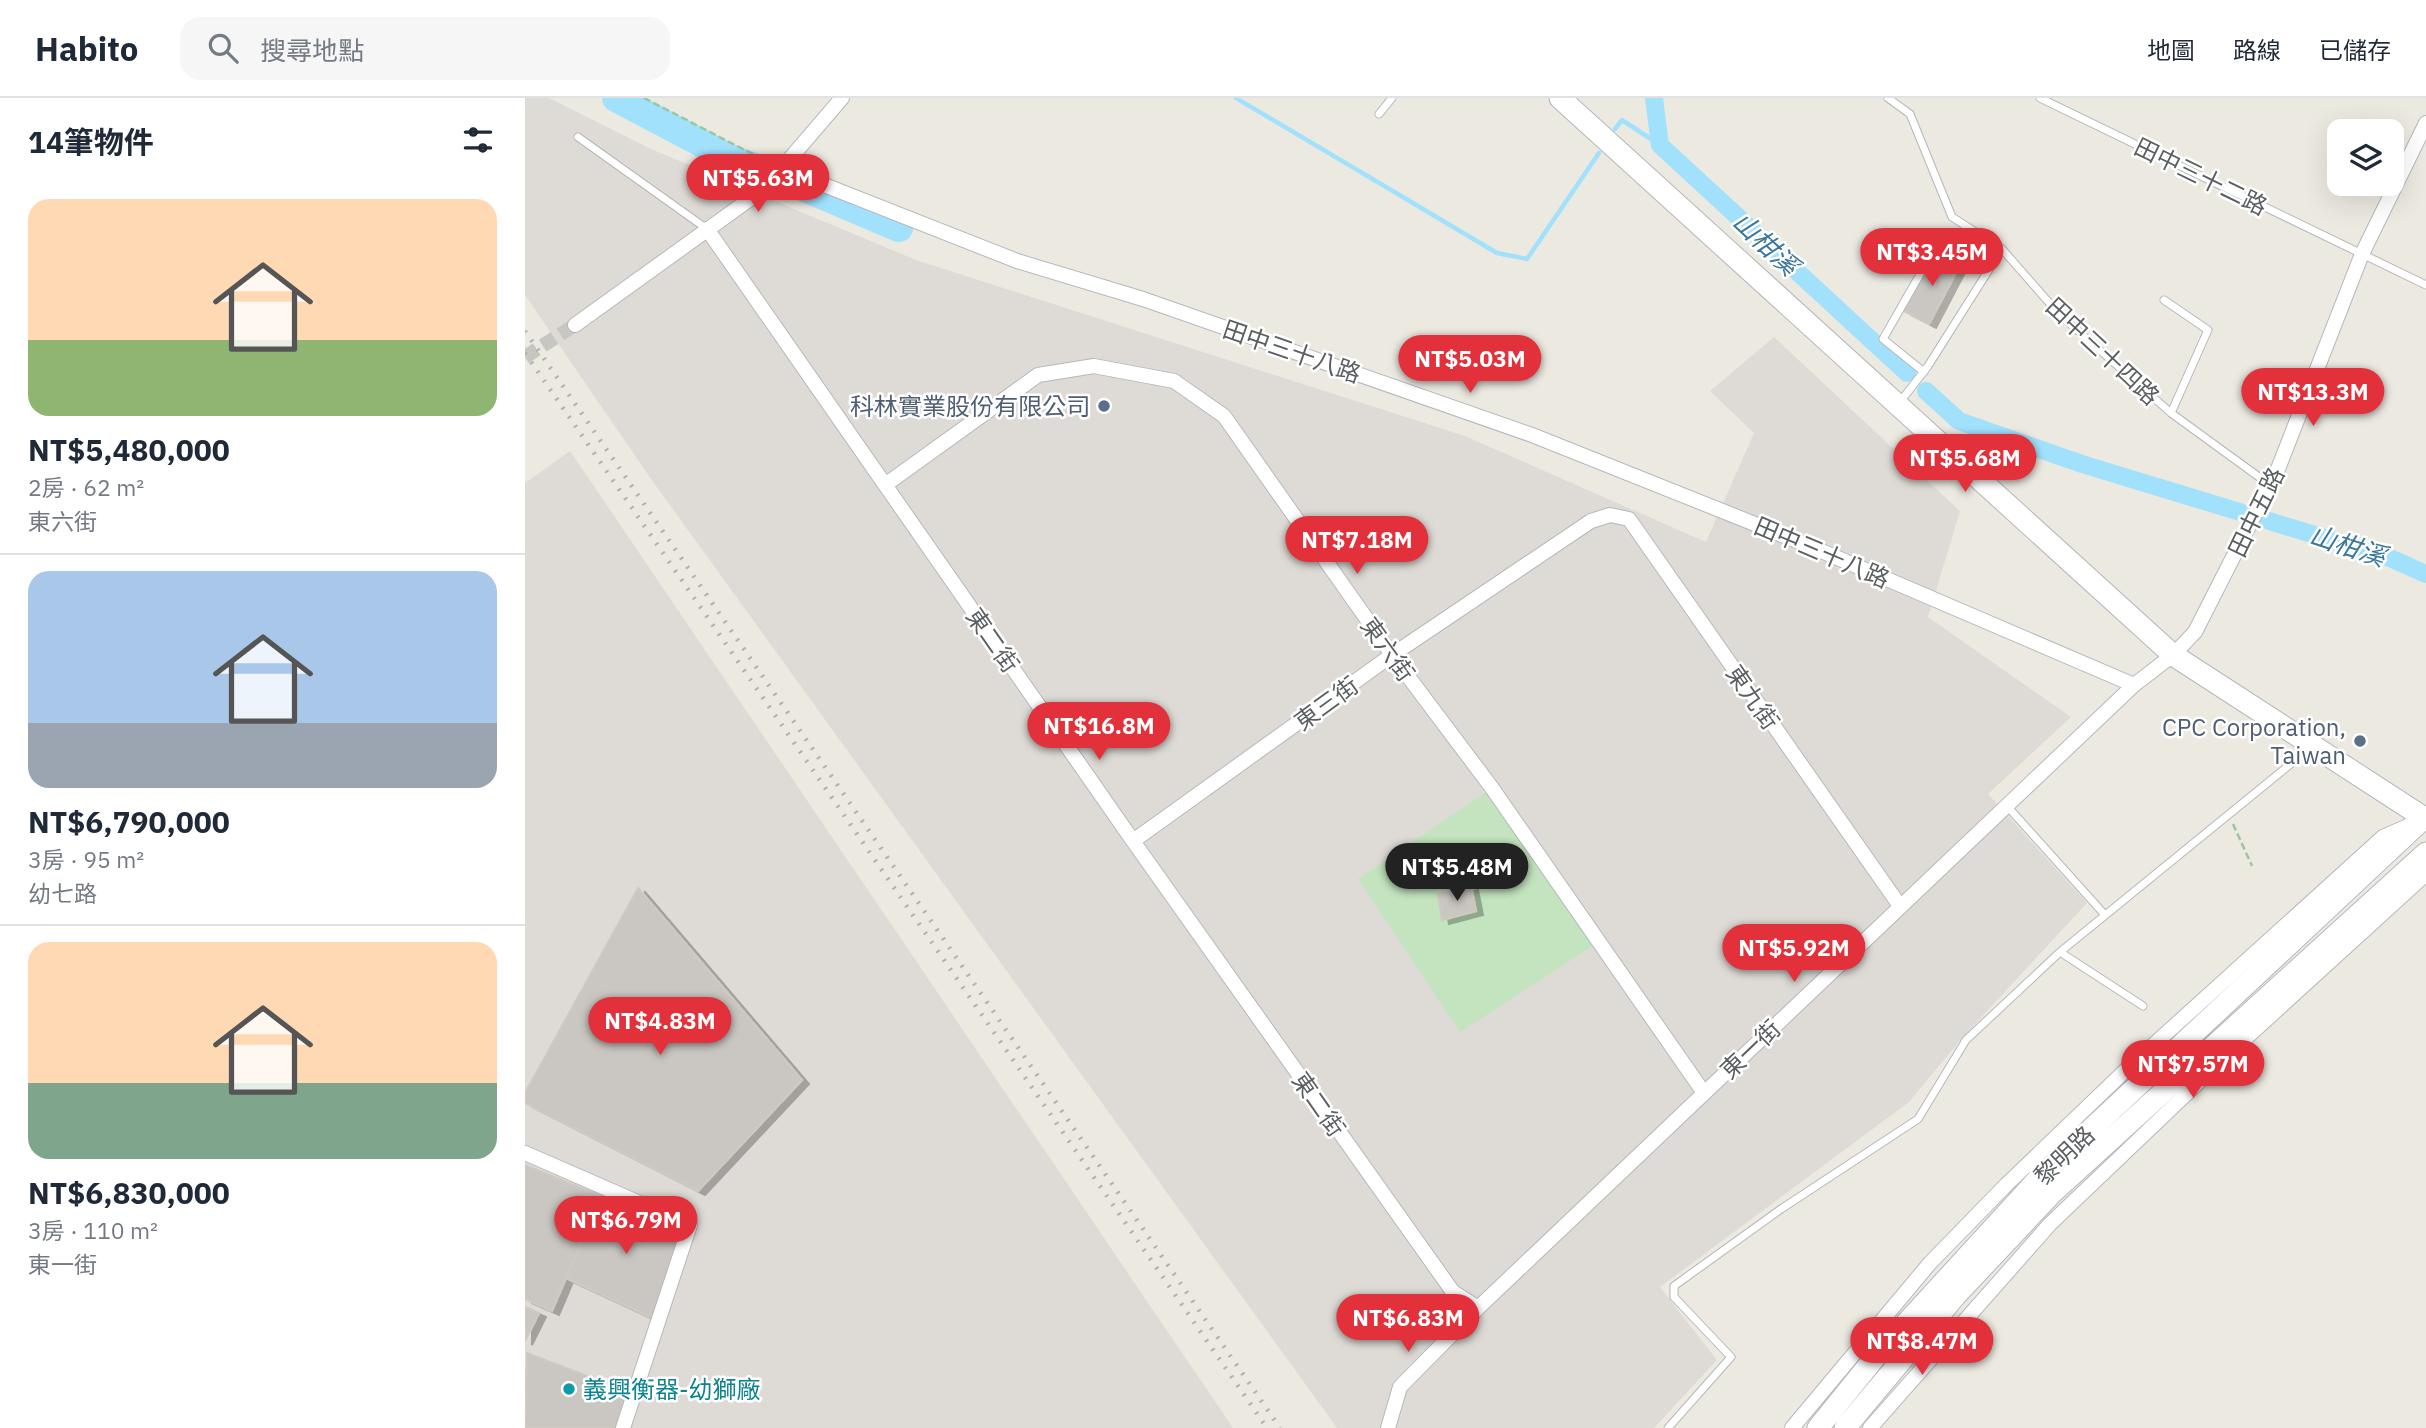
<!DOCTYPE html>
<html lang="zh-TW">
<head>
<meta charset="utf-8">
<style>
  body { margin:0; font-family:"IBM Plex Sans","Noto Sans TC",sans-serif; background:#f6f6f7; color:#1f2937; height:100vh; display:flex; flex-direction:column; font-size:26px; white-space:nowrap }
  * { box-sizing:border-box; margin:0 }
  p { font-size:23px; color:#747a83 }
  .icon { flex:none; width:38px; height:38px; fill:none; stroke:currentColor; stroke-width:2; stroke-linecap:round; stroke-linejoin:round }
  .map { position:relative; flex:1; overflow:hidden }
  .sheet { display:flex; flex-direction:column; background:#fff; width:525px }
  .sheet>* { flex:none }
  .fabs { position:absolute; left:1802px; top:21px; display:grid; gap:14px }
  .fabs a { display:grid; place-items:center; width:77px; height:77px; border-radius:14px; background:#fff; box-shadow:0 7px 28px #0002; font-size:35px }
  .price { position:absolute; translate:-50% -60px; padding:0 16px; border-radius:24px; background:#e3313b; color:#fff; font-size:23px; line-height:46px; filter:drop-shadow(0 2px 4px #0008) }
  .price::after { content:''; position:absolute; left:50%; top:42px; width:21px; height:16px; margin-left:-10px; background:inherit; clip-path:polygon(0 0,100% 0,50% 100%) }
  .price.on { background:#222; color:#fff }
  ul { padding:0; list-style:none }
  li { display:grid; align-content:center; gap:14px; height:371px; padding:0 28px }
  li+li { border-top:2px solid #e0e1e3 }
  li span { display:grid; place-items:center; height:217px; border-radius:21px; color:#555 }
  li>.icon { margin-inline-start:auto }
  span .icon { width:126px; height:126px; fill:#fffc; stroke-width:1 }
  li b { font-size:30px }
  h2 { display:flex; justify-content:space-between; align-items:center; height:84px; padding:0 28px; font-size:30px }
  header { display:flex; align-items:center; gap:42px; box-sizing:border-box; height:98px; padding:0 35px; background:#fff; border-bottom:2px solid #e0e1e3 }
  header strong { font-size:33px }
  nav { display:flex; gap:38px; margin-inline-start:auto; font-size:24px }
  .search { width:490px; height:63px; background:#f6f6f7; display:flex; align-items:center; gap:18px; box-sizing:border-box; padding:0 24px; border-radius:21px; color:#747a83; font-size:26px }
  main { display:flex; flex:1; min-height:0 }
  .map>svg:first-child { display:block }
  .industrial { fill:#dedbd6 }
  .green { fill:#c3e4be }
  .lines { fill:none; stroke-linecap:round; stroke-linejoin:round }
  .stream { stroke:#a2e1fc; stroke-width:4.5 }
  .canal { stroke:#a2e1fc; stroke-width:18 }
  .river { stroke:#a2e1fc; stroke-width:28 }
  .building { fill:#cac6c1; stroke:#d1c9c0; stroke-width:2; filter:url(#shadow) }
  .street-tunnel { stroke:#c8c6c1; stroke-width:14; stroke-dasharray:14 7; stroke-linecap:butt }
  .lane-casing { stroke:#b4b8bc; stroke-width:9 }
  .street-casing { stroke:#b4b8bc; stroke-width:16 }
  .secondary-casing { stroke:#b3b7bc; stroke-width:23 }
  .path { stroke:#99c7a0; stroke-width:2.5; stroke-dasharray:7 3.5; stroke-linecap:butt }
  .lane { stroke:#fff; stroke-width:7 }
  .street { stroke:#fff; stroke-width:14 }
  .secondary { stroke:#fff; stroke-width:21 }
  .rail { stroke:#b0b1b2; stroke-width:4.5; stroke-dasharray:2 9; stroke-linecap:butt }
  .service-dot { fill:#5c6f8a; stroke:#fff; stroke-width:2.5 }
  .culture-dot { fill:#0f9aa8; stroke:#fff; stroke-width:2.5 }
  .labels { text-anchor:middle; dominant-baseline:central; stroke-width:5; stroke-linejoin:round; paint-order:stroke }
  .street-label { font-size:24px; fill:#5a5f62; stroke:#fff }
  .service-label { font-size:24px; fill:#4e5e75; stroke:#fff; text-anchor:end }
  .culture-label { font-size:24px; fill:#0d838f; stroke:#fff; text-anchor:start }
  .water-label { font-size:26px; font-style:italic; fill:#3b779b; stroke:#fff }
</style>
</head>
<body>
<header>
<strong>Habito</strong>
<div class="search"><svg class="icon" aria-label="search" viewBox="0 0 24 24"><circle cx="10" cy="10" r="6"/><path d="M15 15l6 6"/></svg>搜尋地點</div>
<nav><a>地圖</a><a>路線</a><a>已儲存</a></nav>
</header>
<main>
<section class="sheet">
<h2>14筆物件<svg class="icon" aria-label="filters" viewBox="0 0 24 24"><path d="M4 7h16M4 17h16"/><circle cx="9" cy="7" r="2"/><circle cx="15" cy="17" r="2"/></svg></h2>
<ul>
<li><span style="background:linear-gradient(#ffd9b3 65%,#8fb573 0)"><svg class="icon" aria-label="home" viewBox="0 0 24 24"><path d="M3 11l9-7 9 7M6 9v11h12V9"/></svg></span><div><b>NT$5,480,000</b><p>2房 · 62 m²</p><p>東六街</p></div></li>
<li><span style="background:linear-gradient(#a9c7e8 70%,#9aa5b1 0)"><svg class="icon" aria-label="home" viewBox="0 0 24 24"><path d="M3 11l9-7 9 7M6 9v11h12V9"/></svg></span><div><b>NT$6,790,000</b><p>3房 · 95 m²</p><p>幼七路</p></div></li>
<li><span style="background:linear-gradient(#ffd9b3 65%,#7fa58c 0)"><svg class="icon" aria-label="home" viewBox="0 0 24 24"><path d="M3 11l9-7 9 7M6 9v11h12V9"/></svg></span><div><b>NT$6,830,000</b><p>3房 · 110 m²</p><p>東一街</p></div></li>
</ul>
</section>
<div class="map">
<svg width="1901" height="1330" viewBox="0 0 1901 1330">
  <defs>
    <filter id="shadow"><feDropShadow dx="7" dy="4" stdDeviation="0" flood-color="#0004"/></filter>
  </defs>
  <rect width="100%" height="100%" fill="#ece9e1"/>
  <path class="industrial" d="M0 0H24L126 51 391 162 940 338 1181 444 1229 335 1185 293 1249 239 1435 413 1403 519 1546 619 1463 696 1562 805 1438 939 1384 1004 1135 1189 1192 1262 1129 1330H812L126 381 0 197Z
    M45 353 708 1330H0V385Z"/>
  <path class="green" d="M967 690 1074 844 935 934 833 781Z"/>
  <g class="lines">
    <path class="stream" d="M711 0 972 155 1002 161 1074 55
      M1090 31 1097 22 1135 47"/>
    <path class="canal" d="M1129 0 1135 47 1382 275
      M1401 293 1434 323 1557 366 1715 414
      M1744 423 1865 460 1901 476"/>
    <path class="river" d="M91 0 203 59 237 72
      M254 79 374 130"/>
  </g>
  <path class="building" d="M1409 154 1435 167 1404 226 1379 213Z
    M946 788 951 813 917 822 913 796Z
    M113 790 277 982 173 1093 0 1005V995Z
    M0 1067 76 1098 27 1213 0 1201Z
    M76 1098 159 1130 127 1220 41 1180Z
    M0 1209 14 1215 0 1243Z
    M2 1255 75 1283 102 1299 92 1330H0Z"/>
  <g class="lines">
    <path class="street-tunnel" d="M0 259 50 227"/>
    <defs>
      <path id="lane" d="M1363 0 1385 16 1427 119 1477 151 1534 216 1646 315 1745 387
        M1515 0 1901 187
        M854 16 867 0
        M53 39 182 131
        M1639 202 1683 232 1646 315
        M1399 274 1358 241 1410 150 1425 140 1433 141 1468 165
        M1375 304 1403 268 1477 151
        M1482 708 1580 817
        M1535 854 1618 908
        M1143 1330 1206 1259 1149 1199V1188L1256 1111 1393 1021 1441 942 1535 854 1784 651"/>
      <path id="street" d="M256 70 492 163 618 201 1007 337 1280 446 1609 587
        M182 131 608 743 928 1194 953 1210
        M50 227 239 91 317 0
        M360 387 513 277 569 268 649 283 699 318 867 557 967 690 1179 995
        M608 743 867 557 1066 423 1085 417 1104 421 1375 808
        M0 1055 165 1127 98 1330
        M863 1330 875 1289 953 1210 1609 587 1648 557 1670 534 1753 371 1837 156 1901 25
        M1267 1330 1405 1165 1481 1087 1604 969 1858 739 1885 727
        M1345 1330 1525 1126 1698 961 1901 776"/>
      <path id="secondary" d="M1035 0 1648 557 1901 721
        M1293 1330 1352 1257 1515 1079 1899 720
        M1320 1330 1431 1197 1527 1095 1901 755"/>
    </defs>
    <use href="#lane" class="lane-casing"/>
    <use href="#street" class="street-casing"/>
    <use href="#secondary" class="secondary-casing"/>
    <path class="path" d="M119 0 243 64
      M1708 726 1727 768"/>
    <use href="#lane" class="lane"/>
    <use href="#street" class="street"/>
    <use href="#secondary" class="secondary"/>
    <path class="rail" d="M0 233 755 1330
      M0 255 742 1330"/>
  </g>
  <g class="service-dot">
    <circle cx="579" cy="308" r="7"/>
    <circle cx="1835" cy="643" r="7"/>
  </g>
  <circle class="culture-dot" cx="44" cy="1291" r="7"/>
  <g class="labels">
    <g class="street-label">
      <text transform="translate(1676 78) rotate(26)">田中三十二路</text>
      <text transform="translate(767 253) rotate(19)">田中三十八路</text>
      <text transform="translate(1578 253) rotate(43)">田中三十四路</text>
      <text transform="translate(1731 414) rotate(-64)">田中五路</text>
      <text transform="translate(1297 454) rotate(23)">田中三十八路</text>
      <text transform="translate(468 542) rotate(55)">東二街</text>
      <text transform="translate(863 551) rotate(54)">東六街</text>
      <text transform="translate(1228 599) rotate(55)">東九街</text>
      <text transform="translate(801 605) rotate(-36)">東三街</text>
      <text transform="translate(1225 951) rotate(-44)">東一街</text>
      <text transform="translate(794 1006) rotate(55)">東二街</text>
      <text transform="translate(1539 1057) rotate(-44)">黎明路</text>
    </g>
    <g class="service-label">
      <text x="565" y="308">科林實業股份有限公司</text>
      <text x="1821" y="629">CPC Corporation,<tspan x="1821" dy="28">Taiwan</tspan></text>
    </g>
    <g class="culture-label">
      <text x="58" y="1291">義興衡器-幼獅廠</text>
    </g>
    <g class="water-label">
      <text transform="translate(1241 145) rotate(43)">山柑溪</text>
      <text transform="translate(1823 447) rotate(18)">山柑溪</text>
    </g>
  </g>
</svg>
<div class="fabs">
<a><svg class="icon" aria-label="layers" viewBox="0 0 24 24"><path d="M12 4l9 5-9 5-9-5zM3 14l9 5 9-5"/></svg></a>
</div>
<b class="price" style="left:233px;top:116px">NT$5.63M</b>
<b class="price" style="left:1407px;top:190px">NT$3.45M</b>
<b class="price" style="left:945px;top:297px">NT$5.03M</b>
<b class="price" style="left:1788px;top:330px">NT$13.3M</b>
<b class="price" style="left:1440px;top:396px">NT$5.68M</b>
<b class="price" style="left:832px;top:478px">NT$7.18M</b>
<b class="price" style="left:574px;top:664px">NT$16.8M</b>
<b class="price on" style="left:932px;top:805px">NT$5.48M</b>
<b class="price" style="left:1269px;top:886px">NT$5.92M</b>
<b class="price" style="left:135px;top:959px">NT$4.83M</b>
<b class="price" style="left:1668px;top:1002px">NT$7.57M</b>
<b class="price" style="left:101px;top:1158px">NT$6.79M</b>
<b class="price" style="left:883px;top:1256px">NT$6.83M</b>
<b class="price" style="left:1397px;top:1279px">NT$8.47M</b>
</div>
</main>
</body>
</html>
